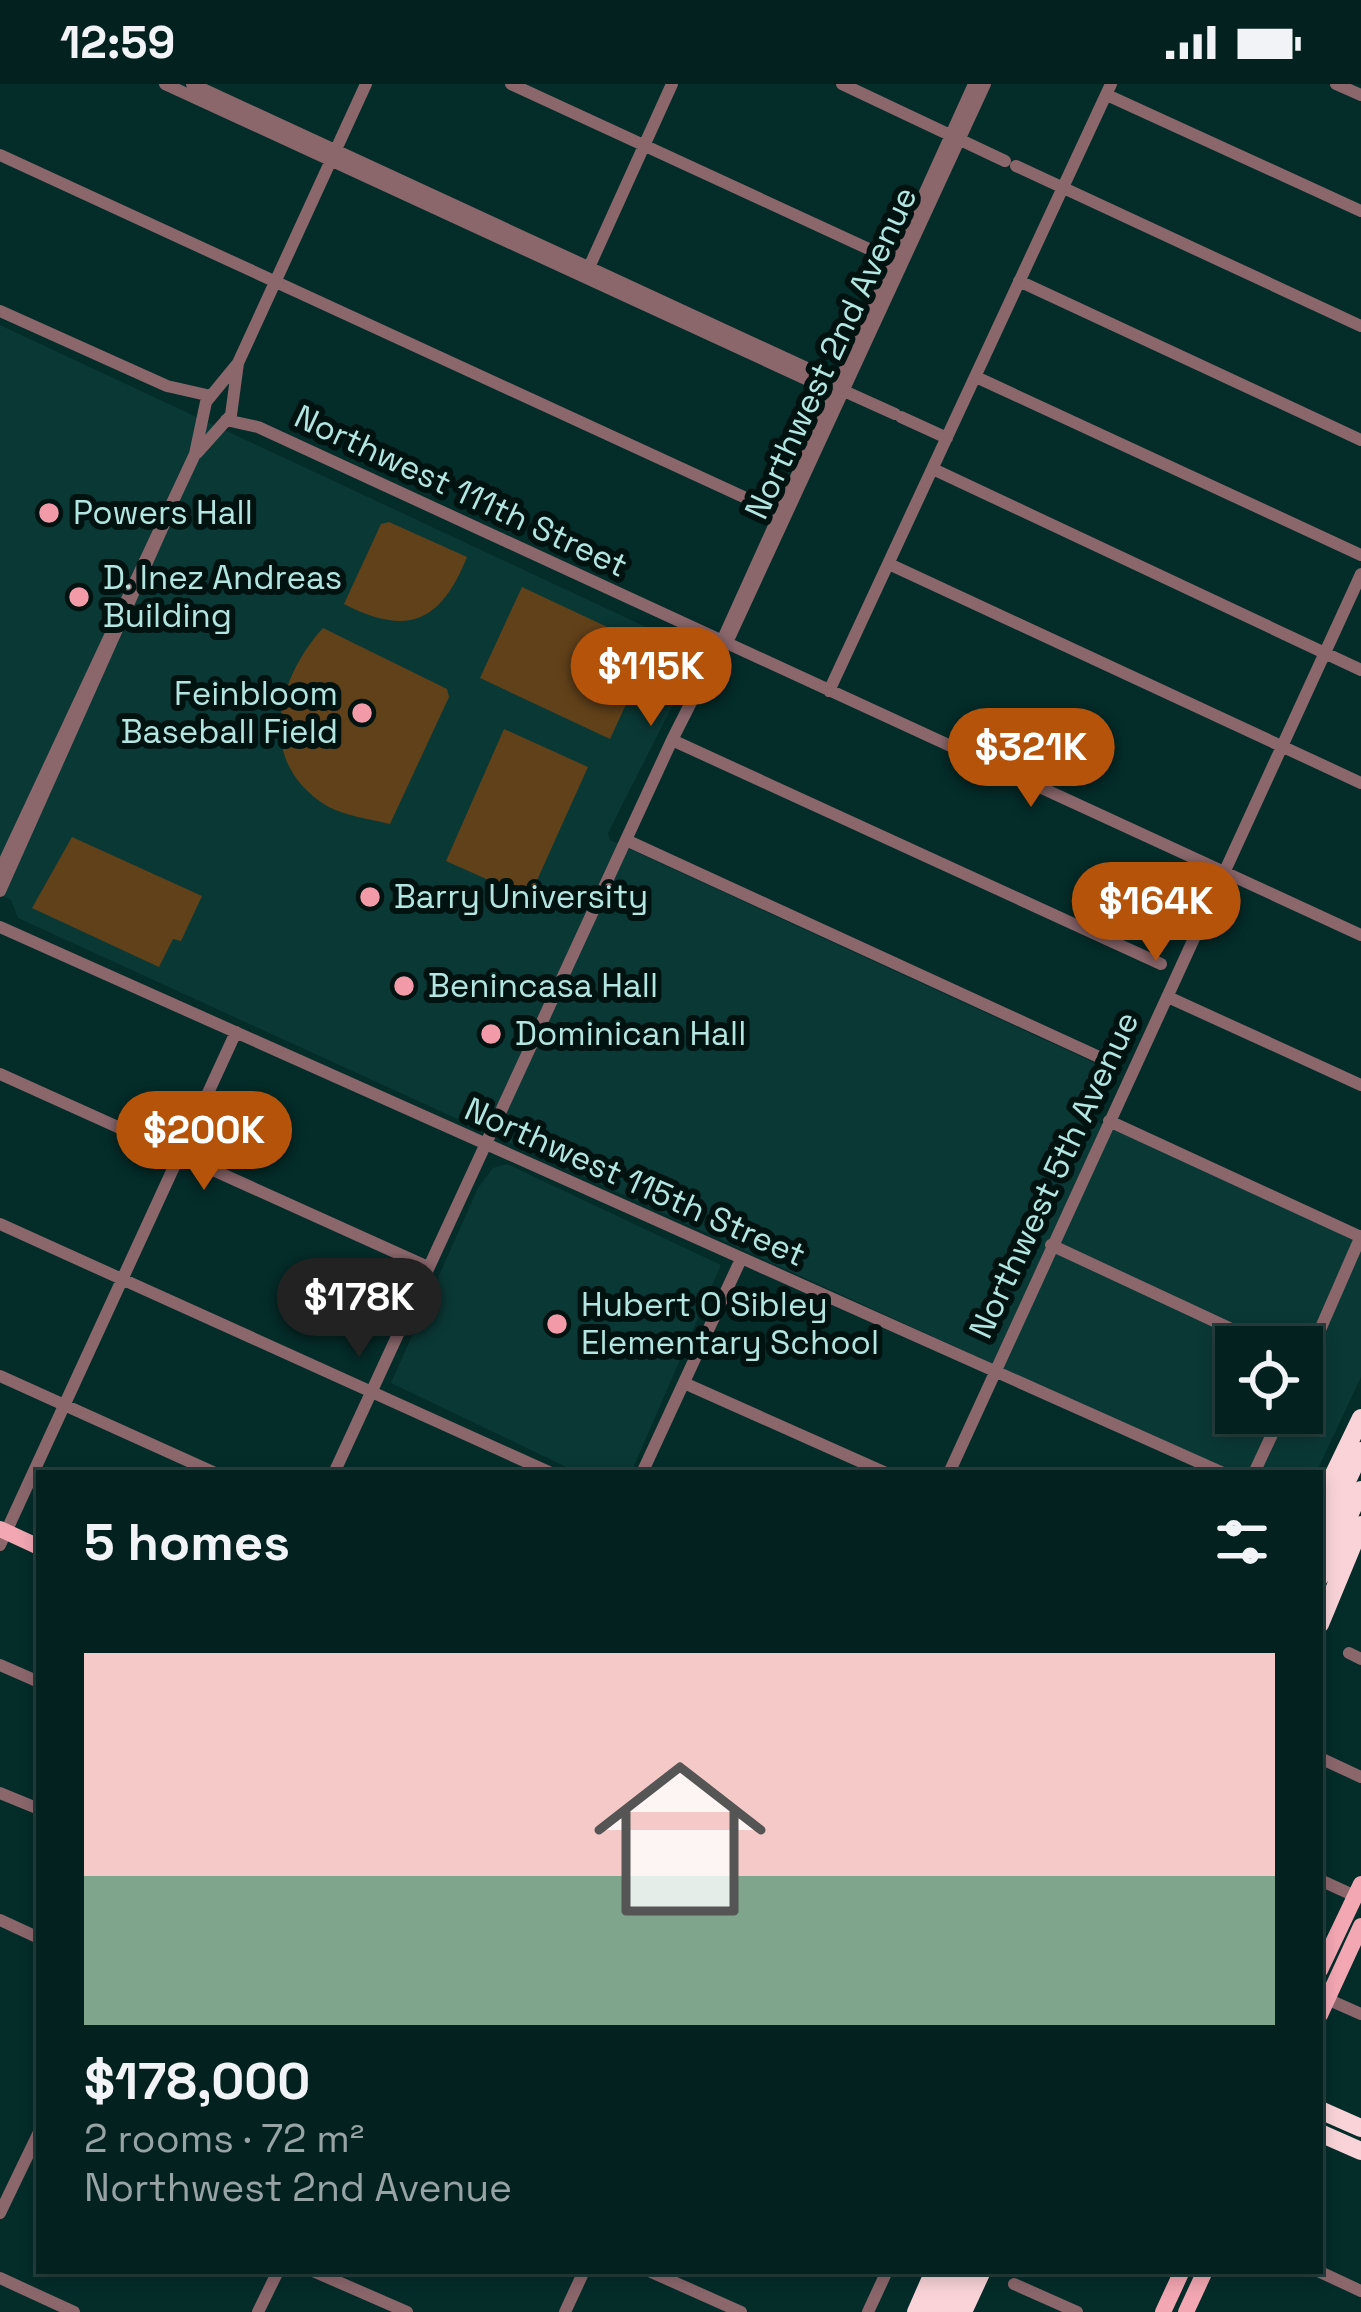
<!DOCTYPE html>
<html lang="en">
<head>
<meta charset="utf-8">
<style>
  body { margin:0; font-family:"Space Grotesk",sans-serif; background:#0d2928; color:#f1f3f6; height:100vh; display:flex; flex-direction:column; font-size:45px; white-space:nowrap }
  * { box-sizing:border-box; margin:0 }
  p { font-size:39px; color:#97a3a4 }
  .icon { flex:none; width:66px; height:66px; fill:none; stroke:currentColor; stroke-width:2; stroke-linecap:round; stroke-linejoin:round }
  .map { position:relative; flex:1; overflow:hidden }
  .details { position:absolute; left:36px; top:1386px; width:1287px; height:804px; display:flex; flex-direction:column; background:#03211f; border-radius:0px; box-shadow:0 6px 18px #0003,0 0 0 3px #243e3d }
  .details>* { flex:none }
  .tools { position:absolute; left:1215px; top:1242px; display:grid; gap:24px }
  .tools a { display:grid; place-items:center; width:108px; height:108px; border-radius:0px; background:#03211f; box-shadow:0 6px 18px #0003,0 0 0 3px #243e3d; font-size:60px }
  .price { position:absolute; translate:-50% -102px; padding:0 27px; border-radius:42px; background:#b45309; color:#fff; font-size:39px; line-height:78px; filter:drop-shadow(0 3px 6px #0008) }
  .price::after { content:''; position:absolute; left:50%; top:72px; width:36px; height:27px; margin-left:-18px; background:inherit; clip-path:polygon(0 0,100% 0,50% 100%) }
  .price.on { background:#222; color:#fff }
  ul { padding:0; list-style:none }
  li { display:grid; align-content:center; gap:24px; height:636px; padding:0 48px }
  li+li { border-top:3px solid #243e3d }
  li span { display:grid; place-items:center; height:372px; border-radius:0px; color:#555 }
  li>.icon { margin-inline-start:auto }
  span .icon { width:216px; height:216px; fill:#fffc; stroke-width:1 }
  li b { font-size:51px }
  h2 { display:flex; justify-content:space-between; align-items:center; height:144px; padding:0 48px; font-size:51px }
  .status { display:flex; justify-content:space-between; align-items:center; height:84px; padding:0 60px; background:#03211f; direction:ltr }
  .status svg { height:33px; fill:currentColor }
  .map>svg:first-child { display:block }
  .built { fill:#0a3835; fill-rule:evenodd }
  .green { fill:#61411a }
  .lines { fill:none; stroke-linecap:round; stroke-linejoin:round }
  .minor { stroke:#8b676c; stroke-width:12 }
  .major { stroke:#f3a7b3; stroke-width:16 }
  .highway { stroke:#f9d3d8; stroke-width:18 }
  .poi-dot { fill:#f39aa9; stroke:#001311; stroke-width:4.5 }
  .labels { text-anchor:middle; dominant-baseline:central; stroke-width:12; stroke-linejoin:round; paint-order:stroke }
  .street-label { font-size:33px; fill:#b3e6e1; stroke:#001311 }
  .poi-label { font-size:33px; fill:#b3e6e1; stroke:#001311; text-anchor:start }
</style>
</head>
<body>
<div class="status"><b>12:59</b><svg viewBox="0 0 49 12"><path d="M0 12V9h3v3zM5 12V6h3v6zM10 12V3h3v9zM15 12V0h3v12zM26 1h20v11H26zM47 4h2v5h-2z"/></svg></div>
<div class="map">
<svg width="1361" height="2228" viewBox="0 0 1361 2228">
  <rect width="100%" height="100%" fill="#042c29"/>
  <path class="built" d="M0 241 691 564 694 579 608 749 610 756 1108 985 1112 993 1093 1032 1096 1037 1361 1157V1293L1316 1389H1231L18 834 11 816 0 811ZM1236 1263H1302V1329H1236Z
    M507 1080 721 1181 631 1389H579L391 1299 478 1104 493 1084Z"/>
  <path class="green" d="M389 438 467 473C441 538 408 553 344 520L381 440Z
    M522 503 652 564 610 655 480 594Z
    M323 544 447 605 449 613 390 740C370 735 345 732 327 722 255 678 276 596 323 544Z
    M504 645 588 683 529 814 446 777Z
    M72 753 202 812 181 857 173 855 159 883 32 824Z"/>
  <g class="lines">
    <path class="minor" d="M165 0 832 307H844L895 330
      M192 0 837 298 844 307
      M511 0 897 178
      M842 0 1005 77
      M1336 0 1361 11
      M1107 11 1361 127
      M0 71 785 432
      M1016 82 1361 242
      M586 190 672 0
      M1019 197 1361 356
      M0 227 167 302 211 312
      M976 293 1361 471
      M901 333 947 354
      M226 336 258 343 1361 851
      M197 369 231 331 238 279 366 0
      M933 385 1361 586
      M889 480 1361 699
      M722 557 974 0
      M829 607 1111 0
      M672 656 1161 880
      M626 756 1112 979
      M0 787 195 370 206 318 238 279
      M0 807 169 429
      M0 843 1223 1389
      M1168 913 1361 1001
      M0 990 428 1183
      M1109 1037 1361 1153
      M0 1140 551 1389
      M1051 1161 1270 1263
      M1302 1287 1361 1152
      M0 1292 215 1389
      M684 1299 886 1389
      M334 1389 672 656 722 557 730 552 985 0
      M642 1389 741 1175
      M949 1389 1361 490
      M1254 1389 1282 1329
      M0 1461 236 948
      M1349 1569 1361 1575
      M0 1581 39 1598
      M1320 1674 1361 1693
      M0 1709 39 1725
      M1320 1796 1355 1812
      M0 1836 39 1854
      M1327 1915 1361 1930
      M0 2129 39 2048
      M313 2187 407 2228
      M649 2187 741 2228
      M1318 2187 1361 2207
      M0 2194 74 2228
      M1014 2200 1077 2228
      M258 2228 278 2187
      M565 2228 584 2187
      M868 2228 887 2187"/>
    <path class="major" d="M0 1445 39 1463
      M1320 1886 1361 1800
      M1320 1931 1361 1842
      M1163 2228 1182 2187
      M1186 2228 1205 2187"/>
    <path class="highway" d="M1320 1419 1361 1334
      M1320 1455 1361 1367
      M1320 1493 1361 1406
      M1320 1540 1361 1441
      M1320 2026 1361 2044
      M1320 2049 1361 2067
      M916 2228 934 2187
      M930 2228 949 2187
      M948 2228 966 2187
      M963 2228 982 2187"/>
  </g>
  <g class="poi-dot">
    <circle cx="49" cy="429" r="12"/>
    <circle cx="79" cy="513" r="12"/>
    <circle cx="362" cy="629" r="12"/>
    <circle cx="370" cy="813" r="12"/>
    <circle cx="404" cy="902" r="12"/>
    <circle cx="491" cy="950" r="12"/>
    <circle cx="557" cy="1240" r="12"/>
  </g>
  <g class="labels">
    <g class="street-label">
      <text transform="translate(831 269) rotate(-65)">Northwest 2nd Avenue</text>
      <text transform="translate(461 407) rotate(25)">Northwest 111th Street</text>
      <text transform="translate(1054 1091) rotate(-65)">Northwest 5th Avenue</text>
      <text transform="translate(635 1098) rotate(24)">Northwest 115th Street</text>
    </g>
    <g class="poi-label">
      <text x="73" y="429">Powers Hall</text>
      <text x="103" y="494">D. Inez Andreas<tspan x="103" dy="38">Building</tspan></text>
      <text x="338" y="610" text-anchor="end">Feinbloom<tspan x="338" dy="38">Baseball Field</tspan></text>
      <text x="394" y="813">Barry University</text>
      <text x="428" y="902">Benincasa Hall</text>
      <text x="515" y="950">Dominican Hall</text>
      <text x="581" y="1221">Hubert O Sibley<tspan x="581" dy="38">Elementary School</tspan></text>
    </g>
  </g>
</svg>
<div class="tools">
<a><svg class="icon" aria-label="locate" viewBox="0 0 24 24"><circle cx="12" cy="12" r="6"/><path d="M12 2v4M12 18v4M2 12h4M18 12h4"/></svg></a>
</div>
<b class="price" style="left:651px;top:645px">$115K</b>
<b class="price" style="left:1031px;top:726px">$321K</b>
<b class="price" style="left:1156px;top:880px">$164K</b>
<b class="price" style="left:204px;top:1109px">$200K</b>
<b class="price on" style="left:359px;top:1276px">$178K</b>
<section class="details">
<h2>5 homes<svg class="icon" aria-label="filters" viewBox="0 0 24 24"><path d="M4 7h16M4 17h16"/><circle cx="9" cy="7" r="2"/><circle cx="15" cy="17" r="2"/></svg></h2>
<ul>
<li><span style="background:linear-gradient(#f6c9c9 60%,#7fa58c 0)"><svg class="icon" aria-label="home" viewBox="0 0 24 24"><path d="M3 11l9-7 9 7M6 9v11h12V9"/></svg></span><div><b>$178,000</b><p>2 rooms · 72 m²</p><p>Northwest 2nd Avenue</p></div></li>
</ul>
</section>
</div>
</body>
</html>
